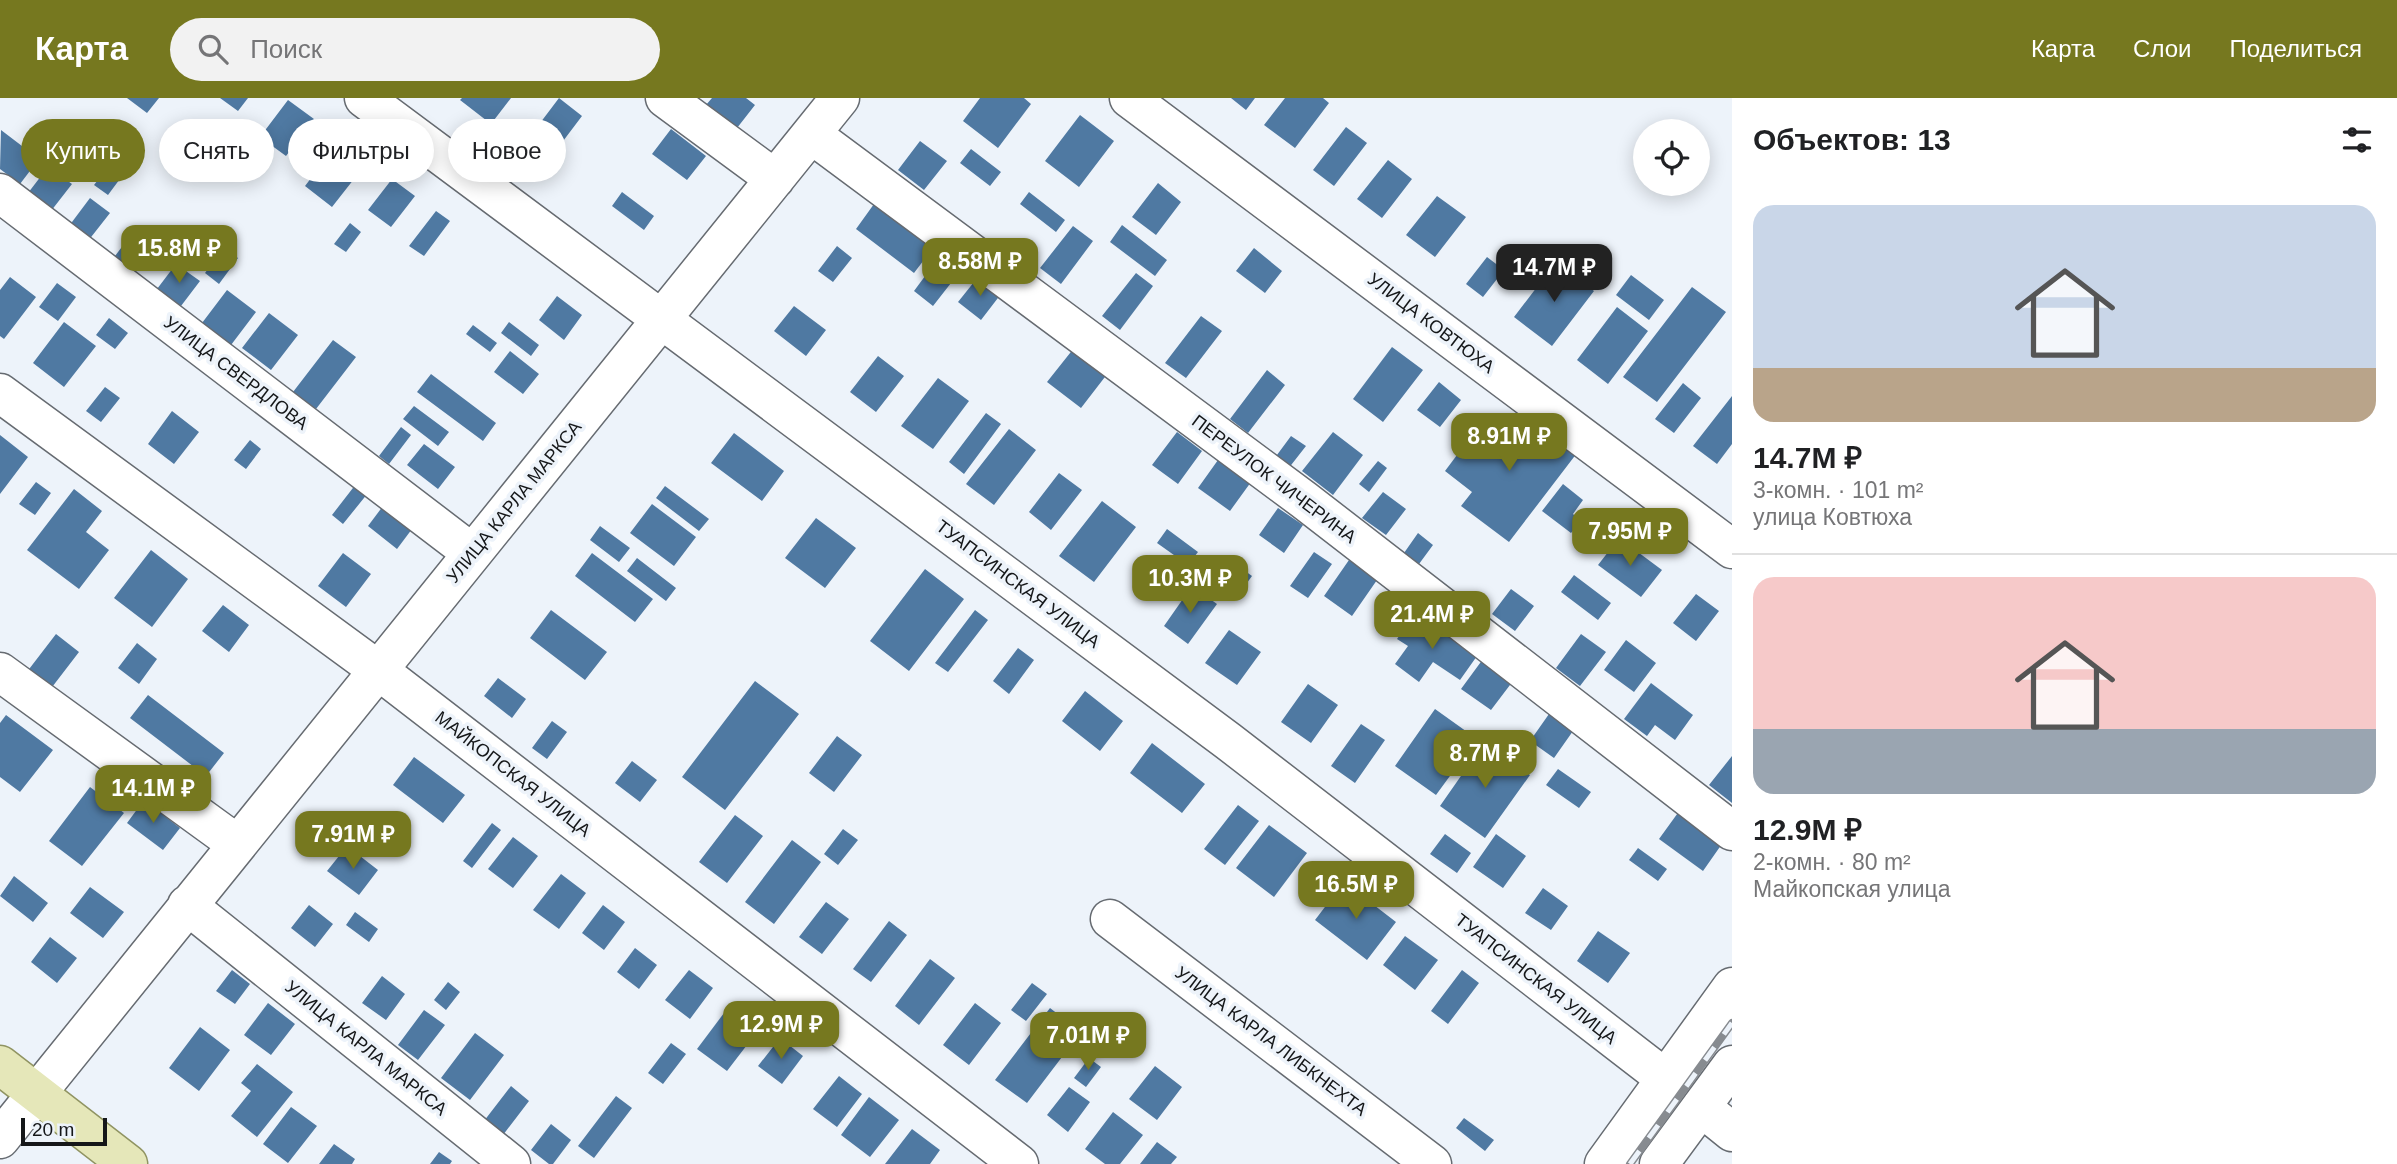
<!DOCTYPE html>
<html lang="ru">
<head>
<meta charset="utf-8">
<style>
  body { margin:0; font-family:Helvetica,sans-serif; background:#f2f2f2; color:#202124; height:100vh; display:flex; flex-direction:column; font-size:26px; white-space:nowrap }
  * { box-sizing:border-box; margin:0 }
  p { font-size:23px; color:#757577 }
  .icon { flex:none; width:38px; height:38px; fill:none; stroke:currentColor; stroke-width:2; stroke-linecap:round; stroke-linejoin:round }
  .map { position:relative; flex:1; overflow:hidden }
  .details { display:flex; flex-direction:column; background:#fff; width:665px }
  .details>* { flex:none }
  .top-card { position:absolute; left:21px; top:21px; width:665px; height:63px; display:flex; gap:14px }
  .controls { position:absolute; left:1633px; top:21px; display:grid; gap:14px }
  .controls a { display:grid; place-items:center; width:77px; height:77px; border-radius:50%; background:#fff; box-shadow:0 4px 18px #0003; font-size:35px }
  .scale { position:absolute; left:21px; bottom:18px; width:86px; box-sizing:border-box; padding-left:7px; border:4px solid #151719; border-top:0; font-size:19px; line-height:24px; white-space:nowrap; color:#151719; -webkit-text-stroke:5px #edf3fa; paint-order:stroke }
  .price { position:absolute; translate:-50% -60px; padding:0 16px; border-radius:14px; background:#76781f; color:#fff; font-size:23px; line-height:46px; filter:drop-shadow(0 2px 4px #0008) }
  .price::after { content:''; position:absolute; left:50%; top:42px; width:21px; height:16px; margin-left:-10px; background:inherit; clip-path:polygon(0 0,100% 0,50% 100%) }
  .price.current { background:#222; color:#fff }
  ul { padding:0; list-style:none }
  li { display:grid; align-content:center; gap:14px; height:371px; padding:0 21px }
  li+li { border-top:2px solid #e0e0e0 }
  li span { display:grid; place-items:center; height:217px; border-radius:21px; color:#555 }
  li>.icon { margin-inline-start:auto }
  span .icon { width:126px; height:126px; fill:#fffc; stroke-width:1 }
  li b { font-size:30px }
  h2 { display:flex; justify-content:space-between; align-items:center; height:84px; padding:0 21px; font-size:30px }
  .pill { padding:0 24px; border-radius:32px; background:#fff; box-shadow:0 4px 18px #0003; font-size:24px; line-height:63px }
  .pill.current { background:#76781f; color:#fff }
  header { display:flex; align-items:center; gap:42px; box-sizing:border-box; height:98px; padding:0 35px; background:#76781f; color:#fff }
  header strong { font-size:33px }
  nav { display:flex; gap:38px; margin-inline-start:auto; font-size:24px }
  .search { width:490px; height:63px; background:#f2f2f2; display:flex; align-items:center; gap:18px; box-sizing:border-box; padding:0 24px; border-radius:38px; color:#757577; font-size:26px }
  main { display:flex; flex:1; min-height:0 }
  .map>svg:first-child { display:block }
  .building { fill:#4f79a2 }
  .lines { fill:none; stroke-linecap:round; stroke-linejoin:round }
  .minor-casing { stroke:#666b71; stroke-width:41 }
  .major-casing { stroke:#909462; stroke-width:41 }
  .minor { stroke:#fff; stroke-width:38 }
  .major { stroke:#e5e7b9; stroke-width:38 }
  .rail-casing { stroke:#878b90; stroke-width:8 }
  .rail { stroke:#edf3fa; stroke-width:5; stroke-dasharray:16; stroke-linecap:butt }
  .labels { text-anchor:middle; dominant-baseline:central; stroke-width:7; stroke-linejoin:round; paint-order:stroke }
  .street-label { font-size:18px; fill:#151719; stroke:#edf3fa }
</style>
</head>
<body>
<header>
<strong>Карта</strong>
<div class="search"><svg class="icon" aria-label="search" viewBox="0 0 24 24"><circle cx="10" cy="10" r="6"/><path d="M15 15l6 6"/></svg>Поиск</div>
<nav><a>Карта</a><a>Слои</a><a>Поделиться</a></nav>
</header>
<main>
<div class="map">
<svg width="1732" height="1066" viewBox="0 0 1732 1066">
  <rect width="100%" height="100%" fill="#edf3fa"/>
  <path class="building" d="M127 0H159L147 15Z
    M220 0H248L238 13Z
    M462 0H511L491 26 460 2Z
    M559 0 582 18 548 63 525 45Z
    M712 0H746L755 7 737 30 706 7Z
    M980 0H1024L1031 6 998 50 963 23Z
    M1231 0H1255L1246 12Z
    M1285 0H1323L1329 5 1295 50 1264 27Z
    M288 2 314 21 286 58 260 39Z
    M1080 17 1114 43 1079 89 1045 63Z
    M1346 29 1367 45 1334 88 1313 72Z
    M671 31 706 58 687 82 652 56Z
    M1 32 39 61 20 86 0 71Z
    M920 43 947 63 924 92 898 72Z
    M337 46 365 67 332 109 305 88Z
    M971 51 1001 74 990 88 960 65Z
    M115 60 128 70 108 97 94 87Z
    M1388 62 1412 81 1382 120 1357 101Z
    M48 69 72 86 51 113 28 95Z
    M392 81 415 98 391 129 368 112Z
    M1158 85 1181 104 1156 137 1132 119Z
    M622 94 654 118 644 132 612 108Z
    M1029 94 1065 122 1056 134 1020 106Z
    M1437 98 1466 119 1435 159 1406 137Z
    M90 100 110 115 88 143 69 128Z
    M874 106 933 150 914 175 856 131Z
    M436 113 450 123 424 158 409 148Z
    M350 125 361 134 346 154 334 146Z
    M1122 127 1167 162 1155 178 1110 144Z
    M1073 128 1093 143 1061 186 1040 170Z
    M134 133 153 148 134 172 115 158Z
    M837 148 852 160 833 184 818 173Z
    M224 150 238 160 219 186 205 175Z
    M1254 150 1282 173 1265 195 1236 173Z
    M1487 159 1504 172 1483 199 1466 186Z
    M1556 164 1594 193 1552 248 1514 219Z
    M176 166 200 183 181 208 157 191Z
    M931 170 951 185 933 208 914 193Z
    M1136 175 1153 188 1120 232 1102 218Z
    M1631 177 1664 202 1649 222 1616 197Z
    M10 179 36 199 4 241 0 238V192Z
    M978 179 1001 196 981 222 958 204Z
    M57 185 76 199 58 223 39 209Z
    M1692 189 1726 214 1657 304 1623 279Z
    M227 192 256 214 231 247 202 225Z
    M557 198 582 217 564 242 539 222Z
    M794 208 826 232 806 258 774 233Z
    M1617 209 1648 233 1608 286 1577 262Z
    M269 215 298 237 271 272 242 250Z
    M1201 218 1222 233 1186 280 1165 265Z
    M109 220 128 235 115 251 96 237Z
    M64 224 96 248 64 289 33 265Z
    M509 224 539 247 531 258 501 235Z
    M473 227 497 245 490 254 466 236Z
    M333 242 356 259 316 311 293 294Z
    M1392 249 1423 272 1383 324 1353 301Z
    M1074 250 1108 275 1081 310 1047 284Z
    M510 253 539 276 523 296 494 274Z
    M878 258 904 278 876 314 850 294Z
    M1267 272 1285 287 1248 335 1230 321Z
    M431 276 496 325 483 343 417 294Z
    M938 280 969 303 933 351 901 328Z
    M1439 284 1461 302 1440 329 1417 312Z
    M1683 285 1701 300 1674 335 1655 321Z
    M105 289 120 300 101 324 86 313Z
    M1732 298V346L1717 366 1693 348Z
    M414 308 449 334 438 348 403 321Z
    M172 313 199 334 174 366 148 346Z
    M986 315 1001 326 964 376 949 364Z
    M1487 317 1515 338 1529 319 1577 355 1509 444 1461 408 1472 394 1445 373Z
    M401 329 411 337 389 366 379 358Z
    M1009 331 1036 352 994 407 966 386Z
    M1177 334 1202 353 1178 386 1152 367Z
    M1333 334 1363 357 1333 397 1302 373Z
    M734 335 784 373 762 403 711 365Z
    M0 337 28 359 0 396Z
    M1291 338 1306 348 1288 371 1274 361Z
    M250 342 261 351 246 371 234 362Z
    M424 346 455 369 438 391 407 367Z
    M1218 362 1251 384 1230 413 1198 390Z
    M1378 363 1387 370 1369 394 1359 386Z
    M1059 375 1082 392 1051 432 1029 414Z
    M36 384 51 395 35 417 19 406Z
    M356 386 368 395 343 426 332 417Z
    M1563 386 1583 402 1573 416 1581 423 1571 435 1542 413Z
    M665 388 709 421 699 433 656 400Z
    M74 391 102 413 86 434 109 452 79 491 27 452Z
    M1383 394 1406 411 1386 437 1362 420Z
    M1102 403 1136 429 1094 484 1059 458Z
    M652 406 696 439 674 468 630 435Z
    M383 408 412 431 397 451 368 428Z
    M1278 410 1303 427 1284 455 1259 437Z
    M1603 410 1617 421 1592 453 1578 442Z
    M816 420 856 450 825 490 785 460Z
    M600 428 630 450 619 464 590 442Z
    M1167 431 1198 454 1188 467 1157 445Z
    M1418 435 1433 447 1419 466 1404 455Z
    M1619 440 1662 472 1641 499 1598 467Z
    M151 452 188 481 152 529 114 500Z
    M1314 454 1332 466 1308 500 1290 488Z
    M343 455 371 476 346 509 318 488Z
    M592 455 653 501 635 524 575 478Z
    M637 460 676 490 666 503 627 473Z
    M1349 462 1377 482 1352 518 1324 498Z
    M1241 470 1252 478 1236 500 1224 493Z
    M925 471 964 501 909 573 870 543Z
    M1574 477 1611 505 1598 522 1561 494Z
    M1192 488 1217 506 1188 546 1164 528Z
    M1511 491 1534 508 1515 533 1492 516Z
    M1696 496 1719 513 1696 543 1673 525Z
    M223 507 249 527 229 554 202 533Z
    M551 512 607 554 585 582 530 540Z
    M975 512 988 522 948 574 935 565Z
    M1415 515 1477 558 1460 582 1433 564 1419 584 1395 566 1408 548 1397 541Z
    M1229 532 1261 554 1237 587 1205 565Z
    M56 536 79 554 46 597 23 579Z
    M1581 536 1606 554 1580 588 1556 570Z
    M1626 542 1656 565 1634 594 1604 572Z
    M137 545 157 561 139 586 118 570Z
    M1018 550 1034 562 1009 596 993 583Z
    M1483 561 1513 583 1491 612 1461 591Z
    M498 580 526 601 512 620 484 598Z
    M755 583 799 616 725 712 682 679Z
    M1651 585 1693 617 1675 642 1655 627 1647 638 1624 621Z
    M1308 586 1338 607 1311 645 1281 624Z
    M1085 593 1123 623 1100 653 1062 623Z
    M148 597 224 655 206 678 130 620Z
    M1435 611 1477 641 1436 697 1395 668Z
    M1549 616 1573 633 1554 660 1530 643Z
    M6 617 53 652 20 694 0 679V625Z
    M552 623 567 634 547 661 532 650Z
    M1361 626 1385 642 1355 685 1331 668Z
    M837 638 862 657 834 694 809 675Z
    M1152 645 1205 686 1182 715 1130 675Z
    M1484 645 1530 677 1485 740 1440 708Z
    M1732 658V705L1709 687Z
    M414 659 465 697 443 725 393 687Z
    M632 663 657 682 640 704 615 685Z
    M1558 671 1591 694 1579 710 1546 687Z
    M90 689 124 715 82 768 49 743Z
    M144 702 180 730 163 752 127 725Z
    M1238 707 1259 723 1225 767 1204 751Z
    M1680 712 1724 743 1703 773 1659 741Z
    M735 717 763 738 727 785 699 764Z
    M492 725 501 732 472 770 463 763Z
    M1269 727 1307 755 1274 799 1236 770Z
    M843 731 858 742 838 767 824 756Z
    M1445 736 1471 755 1457 775 1430 756Z
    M1496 736 1526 758 1503 790 1473 769Z
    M513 739 538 758 513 790 488 771Z
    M792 742 821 764 774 826 745 804Z
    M347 748 378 772 359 797 327 773Z
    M1638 750 1667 771 1658 783 1629 762Z
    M561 776 586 795 559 831 533 812Z
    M14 778 48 805 33 824 0 798Z
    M1344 784 1396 824 1367 862 1315 822Z
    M90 789 124 814 103 840 70 815Z
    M1543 790 1568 808 1551 832 1525 815Z
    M826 804 849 821 822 856 799 839Z
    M309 807 333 826 315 849 291 830Z
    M603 807 625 824 604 852 582 835Z
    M355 814 378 831 369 844 346 827Z
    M889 823 907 837 871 884 853 871Z
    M1598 833 1630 855 1608 885 1577 863Z
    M1405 838 1438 862 1415 892 1383 867Z
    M50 839 77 860 57 885 31 864Z
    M635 850 657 867 639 891 617 874Z
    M930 861 955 880 919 927 895 908Z
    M232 872 250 886 235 906 216 893Z
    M689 872 713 890 690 921 665 902Z
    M1462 872 1479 885 1448 926 1431 913Z
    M382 878 405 896 386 922 362 905Z
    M448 884 460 894 446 912 434 902Z
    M1032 885 1047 896 1026 923 1011 912Z
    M268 905 295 926 271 957 244 937Z
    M975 905 1001 925 969 967 943 947Z
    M730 907 760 930 727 973 697 951Z
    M1050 910 1081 934 1027 1005 995 982Z
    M424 912 445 927 418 962 398 947Z
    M200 929 230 952 199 993 169 970Z
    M475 935 504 957 470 1002 441 980Z
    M780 940 803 958 782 986 758 968Z
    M671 945 686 956 663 986 648 975Z
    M1089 960 1101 969 1086 989 1074 980Z
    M257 966 293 994 257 1039 231 1018 251 993 241 985Z
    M1155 968 1182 989 1157 1022 1129 1001Z
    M839 978 862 996 837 1029 813 1011Z
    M511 988 529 1003 503 1037 484 1023Z
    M1069 989 1090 1004 1068 1034 1047 1017Z
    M616 998 632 1010 594 1060 578 1048Z
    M869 999 899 1022 870 1059 841 1037Z
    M291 1009 317 1028 288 1065 263 1046Z
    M1113 1014 1143 1037 1120 1066H1105L1085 1051Z
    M1464 1020 1494 1042 1485 1053 1456 1030Z
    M551 1026 571 1042 553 1066H549L531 1052Z
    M912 1031 940 1052 930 1066H885Z
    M1157 1044 1177 1059 1171 1066H1140Z
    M334 1046 355 1061 352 1066H319Z
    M439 1054 452 1063 450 1066H430Z"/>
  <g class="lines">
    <defs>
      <path id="minor" d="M364 0 1228 643 1666 981
        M665 0 775 81
        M1129 0 1732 451
        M811 36 1304 402 1732 733
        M0 95 472 455
        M0 295 378 572 1019 1066
        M0 574 237 746
        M187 807 511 1066
        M1110 821 1432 1066
        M1701 1009 1732 1034
        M0 1041 840 0
        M1604 1066 1732 889
        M1659 1066 1732 967"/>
      <path id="major" d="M0 967 128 1066"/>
    </defs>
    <use href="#minor" class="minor-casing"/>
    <use href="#major" class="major-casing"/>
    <use href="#minor" class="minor"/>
    <use href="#major" class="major"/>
    <defs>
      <path id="rail" d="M1630 1066 1732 925"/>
    </defs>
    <use href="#rail" class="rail-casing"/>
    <use href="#rail" class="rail"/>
  </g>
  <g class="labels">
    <g class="street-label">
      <text transform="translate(1431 225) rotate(37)">УЛИЦА КОВТЮХА</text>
      <text transform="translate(236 275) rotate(37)">УЛИЦА СВЕРДЛОВА</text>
      <text transform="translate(1274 381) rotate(37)">ПЕРЕУЛОК ЧИЧЕРИНА</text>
      <text transform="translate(514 404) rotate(-51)">УЛИЦА КАРЛА МАРКСА</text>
      <text transform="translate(1018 486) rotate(37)">ТУАПСИНСКАЯ УЛИЦА</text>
      <text transform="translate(513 676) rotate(38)">МАЙКОПСКАЯ УЛИЦА</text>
      <text transform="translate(1536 881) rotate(38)">ТУАПСИНСКАЯ УЛИЦА</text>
      <text transform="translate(1271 943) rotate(37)">УЛИЦА КАРЛА ЛИБКНЕХТА</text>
      <text transform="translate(366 950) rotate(39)">УЛИЦА КАРЛА МАРКСА</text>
    </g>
  </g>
</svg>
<div class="controls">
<a><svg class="icon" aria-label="locate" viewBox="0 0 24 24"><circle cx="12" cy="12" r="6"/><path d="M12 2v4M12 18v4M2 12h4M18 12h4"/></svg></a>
</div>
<div class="scale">20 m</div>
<b class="price" style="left:179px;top:187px">15.8M ₽</b>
<b class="price" style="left:980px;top:200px">8.58M ₽</b>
<b class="price current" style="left:1554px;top:206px">14.7M ₽</b>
<b class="price" style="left:1509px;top:375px">8.91M ₽</b>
<b class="price" style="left:1630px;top:470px">7.95M ₽</b>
<b class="price" style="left:1190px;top:517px">10.3M ₽</b>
<b class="price" style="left:1432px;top:553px">21.4M ₽</b>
<b class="price" style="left:1485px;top:692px">8.7M ₽</b>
<b class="price" style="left:153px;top:727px">14.1M ₽</b>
<b class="price" style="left:353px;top:773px">7.91M ₽</b>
<b class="price" style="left:1356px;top:823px">16.5M ₽</b>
<b class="price" style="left:781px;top:963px">12.9M ₽</b>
<b class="price" style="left:1088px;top:974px">7.01M ₽</b>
<div class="top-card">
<a class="pill current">Купить</a>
<a class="pill">Снять</a>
<a class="pill">Фильтры</a>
<a class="pill">Новое</a>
</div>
</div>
<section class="details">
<h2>Объектов: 13<svg class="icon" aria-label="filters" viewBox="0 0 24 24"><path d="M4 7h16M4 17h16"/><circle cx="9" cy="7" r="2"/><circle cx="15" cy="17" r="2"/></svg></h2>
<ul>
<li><span style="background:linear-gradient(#c9d6e8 75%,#b9a48a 0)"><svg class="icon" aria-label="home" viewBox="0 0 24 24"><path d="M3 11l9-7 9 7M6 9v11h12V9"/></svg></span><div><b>14.7M ₽</b><p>3-комн. · 101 m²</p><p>улица Ковтюха</p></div></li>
<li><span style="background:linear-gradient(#f6c9c9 70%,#9aa5b1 0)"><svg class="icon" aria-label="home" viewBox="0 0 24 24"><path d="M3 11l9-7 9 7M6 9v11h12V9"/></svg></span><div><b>12.9M ₽</b><p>2-комн. · 80 m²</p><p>Майкопская улица</p></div></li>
</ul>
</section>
</main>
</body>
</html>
